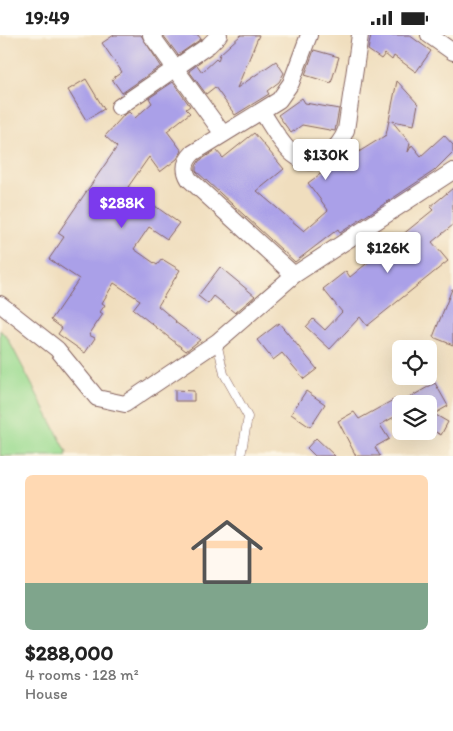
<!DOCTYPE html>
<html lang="en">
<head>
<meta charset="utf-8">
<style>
  body { margin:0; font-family:Itim,sans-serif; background:#f2f2f2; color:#222; height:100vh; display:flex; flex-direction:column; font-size:19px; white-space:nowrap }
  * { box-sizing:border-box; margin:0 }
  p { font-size:16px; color:#767676 }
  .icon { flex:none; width:28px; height:28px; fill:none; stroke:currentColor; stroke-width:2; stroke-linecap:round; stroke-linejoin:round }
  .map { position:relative; height:421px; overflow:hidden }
  .drawer { display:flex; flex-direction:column; background:#fff; flex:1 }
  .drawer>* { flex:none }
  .controls { position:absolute; left:392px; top:305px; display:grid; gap:10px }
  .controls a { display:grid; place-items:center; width:45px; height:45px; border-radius:8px; background:#fff; box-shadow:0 5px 20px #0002; font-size:25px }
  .price { position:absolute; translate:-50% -42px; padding:0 11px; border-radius:5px; background:#fff; color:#222; font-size:16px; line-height:32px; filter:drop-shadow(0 1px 2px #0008) }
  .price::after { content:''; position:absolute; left:50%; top:30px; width:15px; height:11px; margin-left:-8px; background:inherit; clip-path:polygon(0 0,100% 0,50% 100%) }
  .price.current { background:#7c3aed; color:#fff }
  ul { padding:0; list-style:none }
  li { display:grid; align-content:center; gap:10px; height:265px; padding:0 25px }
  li+li { border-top:1px solid #e0e0e0 }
  li span { display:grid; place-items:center; height:155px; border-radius:8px; color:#555 }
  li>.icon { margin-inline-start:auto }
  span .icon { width:90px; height:90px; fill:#fffc; stroke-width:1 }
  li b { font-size:21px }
  .status { display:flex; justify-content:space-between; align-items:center; height:35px; padding:0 25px; background:#fff; direction:ltr }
  .status svg { height:14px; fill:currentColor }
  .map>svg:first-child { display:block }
  .green { fill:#9cdc92; stroke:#737e5e }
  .building { fill:#aaa0e8 }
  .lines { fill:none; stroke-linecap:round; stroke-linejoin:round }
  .service-casing { stroke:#84625e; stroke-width:9 }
  .minor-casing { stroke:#84625e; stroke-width:18 }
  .service { stroke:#fff; stroke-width:8 }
  .minor { stroke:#fff; stroke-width:16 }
</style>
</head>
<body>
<div class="status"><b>19:49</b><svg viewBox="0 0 49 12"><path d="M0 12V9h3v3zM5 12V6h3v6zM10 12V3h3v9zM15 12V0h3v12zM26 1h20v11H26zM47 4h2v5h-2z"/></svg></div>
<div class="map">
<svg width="453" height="421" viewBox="0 0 453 421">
  <rect width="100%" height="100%" fill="#fcf5e5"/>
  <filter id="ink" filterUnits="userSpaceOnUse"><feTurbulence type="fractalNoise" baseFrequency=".02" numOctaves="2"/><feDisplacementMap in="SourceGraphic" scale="10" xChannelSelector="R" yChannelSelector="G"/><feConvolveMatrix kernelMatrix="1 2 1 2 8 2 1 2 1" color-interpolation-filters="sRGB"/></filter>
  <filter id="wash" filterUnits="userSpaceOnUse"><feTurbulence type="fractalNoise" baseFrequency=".0096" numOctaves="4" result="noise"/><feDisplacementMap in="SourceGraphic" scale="20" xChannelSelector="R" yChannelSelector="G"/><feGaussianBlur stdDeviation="1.12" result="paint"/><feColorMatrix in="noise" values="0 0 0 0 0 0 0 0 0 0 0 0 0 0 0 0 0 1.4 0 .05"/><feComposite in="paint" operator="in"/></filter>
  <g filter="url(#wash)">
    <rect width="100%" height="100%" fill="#f0debe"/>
    <path class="green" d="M0 295 7 302 67 417 66 421H0Z"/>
    <g id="blocks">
      <path class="building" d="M114 0H141L161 31 122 58 112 44 122 37 102 8Z
        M163 0H198L201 4 178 20Z
        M241 0H259L237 53 276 26 284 38 279 47 267 56 269 59 235 80 215 52 206 59 189 36 197 30 202 37 216 24 218 26 220 19Z
        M371 0H409L431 16 416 37 394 21 392 25 385 19 381 24 368 15Z
        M314 15 339 22 331 48 305 40Z
        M86 44 104 74 86 85 68 55Z
        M397 46 418 69 414 90 392 86 410 108 408 117 412 110 421 121 444 100 453 110V117L434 136 340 198 338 194 295 227 196 136V131L199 126 216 115 223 123 254 98 284 134 257 156 304 196 328 175 308 148 346 120 349 123 386 100Z
        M173 47 190 71 186 74 190 78 167 96 182 116 177 124 160 137 149 122 128 152 179 188 167 204 149 192 134 214 157 230 162 224 180 235 158 271 176 286 175 287 200 305 186 316 133 274 140 265 114 248 102 268 105 270 100 277 103 279 89 300 95 303 85 318 58 299 62 293 51 285 79 244 49 224 64 202 58 198 117 112 105 101 124 80 129 77 135 83 152 68 149 63Z
        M302 63 305 68 339 74 335 96 302 90 291 98 278 80Z
        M453 153V190L432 207 448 226 367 291 360 282 330 314 306 292 313 284 325 295 342 277 323 254 346 236 350 242 433 175 430 172Z
        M220 232 255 261 235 278 214 261 208 269 198 261Z
        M452 254H453V310L433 302Z
        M279 288 317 334 304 344 282 318 273 325 257 305Z
        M435 348 448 371 434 379 448 387 441 400 429 393V369H398Z
        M175 355 194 356V366H175Z
        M306 356 325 369 310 392 291 379Z
        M395 364 401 378 380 390 389 404 375 412 380 421H356L338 386 354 377 359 384Z
        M316 403 335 421H315L307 413Z"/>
    </g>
  </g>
  <g filter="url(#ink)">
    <use href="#blocks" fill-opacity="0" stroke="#84625e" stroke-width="1"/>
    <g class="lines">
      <defs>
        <path id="service" d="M217 307 224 339 248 382 241 421"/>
        <path id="minor" d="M151 0 223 99
          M429 0 453 17
          M119 72 209 10 219 0
          M262 77C276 97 297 144 327 120 336 113 342 106 346 95L360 0
          M294 240 189 144C183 134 185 126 193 118L279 65 291 48 309 0
          M0 269 57 314 97 363 125 369 217 307 294 240 453 136"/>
      </defs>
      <use href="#service" class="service-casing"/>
      <use href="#minor" class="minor-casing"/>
      <use href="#service" class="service"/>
      <use href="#minor" class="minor"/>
    </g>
  </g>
</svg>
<div class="controls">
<a><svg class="icon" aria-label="locate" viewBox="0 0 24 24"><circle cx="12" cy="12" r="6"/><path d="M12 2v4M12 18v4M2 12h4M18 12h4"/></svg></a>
<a><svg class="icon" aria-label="layers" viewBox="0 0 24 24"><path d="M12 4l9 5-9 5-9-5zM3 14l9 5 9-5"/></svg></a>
</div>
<b class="price" style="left:326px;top:146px">$130K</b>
<b class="price current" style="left:122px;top:194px">$288K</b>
<b class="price" style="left:388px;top:239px">$126K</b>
</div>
<section class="drawer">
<ul>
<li><span style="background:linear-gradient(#ffd9b3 70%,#7fa58c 0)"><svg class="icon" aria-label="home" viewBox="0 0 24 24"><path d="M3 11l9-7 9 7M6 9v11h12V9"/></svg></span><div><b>$288,000</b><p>4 rooms · 128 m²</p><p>House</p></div></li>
</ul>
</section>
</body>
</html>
